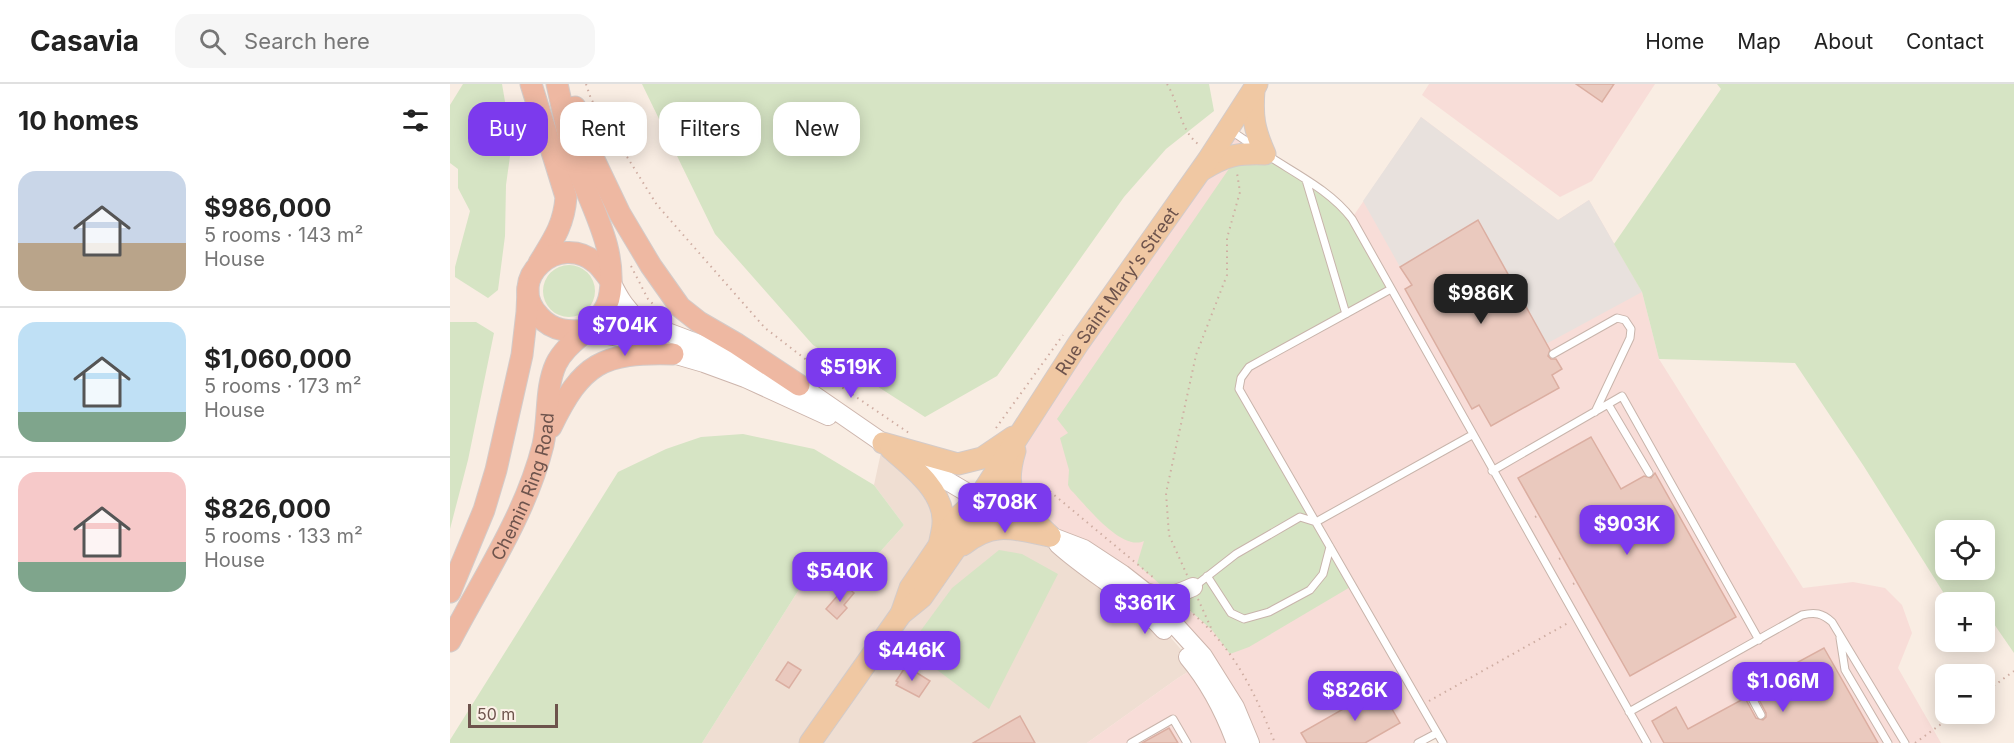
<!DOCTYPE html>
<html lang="en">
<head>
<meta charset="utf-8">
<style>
  body { margin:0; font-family:Inter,sans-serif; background:#f6f6f6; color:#222; height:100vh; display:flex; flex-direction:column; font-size:22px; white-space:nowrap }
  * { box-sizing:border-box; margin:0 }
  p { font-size:20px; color:#767676 }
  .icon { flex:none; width:33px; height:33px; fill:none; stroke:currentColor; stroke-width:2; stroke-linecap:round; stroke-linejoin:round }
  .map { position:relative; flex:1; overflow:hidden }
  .drawer { display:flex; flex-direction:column; background:#fff; width:450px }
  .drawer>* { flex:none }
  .top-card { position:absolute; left:18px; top:18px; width:570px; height:54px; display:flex; gap:12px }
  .controls { position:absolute; left:1485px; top:436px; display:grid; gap:12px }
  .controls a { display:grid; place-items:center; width:60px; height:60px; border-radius:12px; background:#fff; box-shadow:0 3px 15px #0003; font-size:30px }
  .scale { position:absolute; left:18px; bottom:15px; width:90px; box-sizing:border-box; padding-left:6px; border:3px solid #6d534c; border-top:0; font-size:16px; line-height:21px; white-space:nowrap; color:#6d534c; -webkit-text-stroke:4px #fcf1e8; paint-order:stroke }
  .price { position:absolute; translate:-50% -51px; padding:0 14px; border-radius:12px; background:#7c3aed; color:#fff; font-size:20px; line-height:39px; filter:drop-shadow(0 2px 3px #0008) }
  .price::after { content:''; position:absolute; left:50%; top:36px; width:18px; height:14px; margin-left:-9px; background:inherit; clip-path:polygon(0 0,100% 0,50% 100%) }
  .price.on { background:#222; color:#fff }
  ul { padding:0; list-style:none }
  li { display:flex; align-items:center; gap:18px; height:150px; padding:0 18px }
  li+li { border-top:2px solid #e0e0e0 }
  li span { display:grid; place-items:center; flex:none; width:168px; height:120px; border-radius:18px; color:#555 }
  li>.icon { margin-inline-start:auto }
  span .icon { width:72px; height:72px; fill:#fffc; stroke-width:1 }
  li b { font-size:26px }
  h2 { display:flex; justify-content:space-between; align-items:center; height:72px; padding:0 18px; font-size:26px }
  .tag { padding:0 21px; border-radius:18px; background:#fff; box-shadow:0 3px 15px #0003; font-size:21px; line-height:54px }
  .tag.on { background:#7c3aed; color:#fff }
  header { display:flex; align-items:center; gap:36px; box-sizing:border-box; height:84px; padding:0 30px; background:#fff; border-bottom:2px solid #e0e0e0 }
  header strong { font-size:28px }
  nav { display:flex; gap:33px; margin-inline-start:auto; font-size:21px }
  .search { width:420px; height:54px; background:#f6f6f6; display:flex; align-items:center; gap:15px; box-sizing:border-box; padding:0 21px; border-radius:18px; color:#767676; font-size:22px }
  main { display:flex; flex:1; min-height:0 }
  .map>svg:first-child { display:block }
  .residential { fill:#efded2 }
  .commercial { fill:#f8ddd8 }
  .industrial { fill:#e8e1dd }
  .green { fill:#d6e4c4; fill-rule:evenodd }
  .building { fill:#eac9be; stroke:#dbaea1; stroke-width:1.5 }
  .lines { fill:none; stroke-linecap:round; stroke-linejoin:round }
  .service-casing { stroke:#c8b4ab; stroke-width:9 }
  .secondary-casing { stroke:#cdb5ac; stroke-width:20 }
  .primary-casing { stroke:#d3cbc9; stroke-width:23 }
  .trunk-casing { stroke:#d3cbc9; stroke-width:23 }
  .path { stroke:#cfada2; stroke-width:2; stroke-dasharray:1.5 4.5; stroke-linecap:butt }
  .service { stroke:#fff; stroke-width:7 }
  .secondary { stroke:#fff; stroke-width:18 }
  .primary { stroke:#f0c8a3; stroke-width:21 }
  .trunk { stroke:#eeb8a2; stroke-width:21 }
  .labels { text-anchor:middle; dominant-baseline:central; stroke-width:4.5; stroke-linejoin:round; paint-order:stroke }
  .street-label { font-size:18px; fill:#6d534c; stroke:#fcf1e8 }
</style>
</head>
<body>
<header>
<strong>Casavia</strong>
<div class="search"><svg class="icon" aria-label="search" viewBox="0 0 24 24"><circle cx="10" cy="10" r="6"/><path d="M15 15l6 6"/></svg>Search here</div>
<nav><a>Home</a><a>Map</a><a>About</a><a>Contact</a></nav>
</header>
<main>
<section class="drawer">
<h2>10 homes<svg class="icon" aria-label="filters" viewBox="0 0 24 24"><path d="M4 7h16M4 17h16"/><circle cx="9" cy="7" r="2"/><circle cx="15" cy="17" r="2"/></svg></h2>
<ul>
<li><span style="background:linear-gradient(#c9d6e8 60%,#b9a48a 0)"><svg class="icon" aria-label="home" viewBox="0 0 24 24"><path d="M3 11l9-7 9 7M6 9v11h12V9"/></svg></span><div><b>$986,000</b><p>5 rooms · 143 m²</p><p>House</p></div></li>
<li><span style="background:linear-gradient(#bfe0f5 75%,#7fa58c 0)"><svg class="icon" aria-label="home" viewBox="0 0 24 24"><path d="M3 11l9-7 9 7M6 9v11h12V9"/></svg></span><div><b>$1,060,000</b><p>5 rooms · 173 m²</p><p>House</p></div></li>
<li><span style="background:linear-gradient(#f6c9c9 75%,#7fa58c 0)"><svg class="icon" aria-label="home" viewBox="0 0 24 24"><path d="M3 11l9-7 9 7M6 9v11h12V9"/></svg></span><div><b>$826,000</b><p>5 rooms · 133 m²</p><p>House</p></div></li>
</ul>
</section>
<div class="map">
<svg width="1564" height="659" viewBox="0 0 1564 659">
  <rect width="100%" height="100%" fill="#f9ede3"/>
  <path class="residential" d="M433 359 522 453 600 452 704 534 746 583 728 594 637 659H252L367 477 414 486 454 441 424 401Z"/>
  <path class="commercial" d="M979 0H1205L1142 97 1110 113 972 11Z
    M971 33 1108 136 1139 116 1192 208 1209 275 1353 504 1403 498 1435 504 1452 521 1462 549 1448 584 1491 659H993L987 649 968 659H800L753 572 600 452 561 407 571 347 777 44 902 134Z
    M746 583 786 659H637L728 594Z"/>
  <path class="industrial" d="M971 33 1108 136 1139 116 1192 208 1096 260 1028 137 950 183 913 117Z"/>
  <path class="green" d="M13 0H52L62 58 56 101 55 152 48 206 38 214 5 193V183L20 127 8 104V85L0 79V21Z
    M192 0H759L764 27 716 65 674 113 547 292 475 333 363 261 265 150Z
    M1267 0H1564V569L1544 540 1535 542 1534 519H1500L1413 381 1345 279 1209 275 1192 208 1164 160 1271 5ZM1496 447H1534V486H1496Z
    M815 70 891 121 941 205 799 283 789 306 902 502 799 563 780 570 762 546 687 480 694 457C671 468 635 420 620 405L618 401 619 386 610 354 618 349 607 335 785 76Z
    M93 207a26 26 0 1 1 52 0a26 26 0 1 1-52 0Z
    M0 238H26L44 249 18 376 0 445Z
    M293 350 364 365 424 401 454 441 414 486 367 477 252 659H0V656L168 388 216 365 251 353Z
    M549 466 572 470 608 490 539 625 458 564 502 504Z"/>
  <path class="building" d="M1126 0H1164L1152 18Z
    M1028 136 1100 266 1098 272 1101 275H1106L1112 285 1102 291 1109 304 1041 342 1029 321 1022 325 955 205 962 201 950 183Z
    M1141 353 1171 405 1194 392 1201 394 1205 389 1286 533 1180 592 1068 394Z
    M396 502 404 509 394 521 397 524 387 535 376 525Z
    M1374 564 1428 659H1214L1202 637 1226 623 1238 645 1295 614 1306 634 1313 636 1316 633V629L1305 608 1340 589 1337 584Z
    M338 578 351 586 339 604 326 596Z
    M456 582 480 597 469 613 446 601 448 598 446 597Z
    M930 604 950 639 915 659H857L851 649Z
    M570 632 585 659H523Z
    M719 644 728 659H692Z"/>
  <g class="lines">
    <defs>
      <path id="service" d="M780 46 805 63
        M817 71C846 90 881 107 902 135L1197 659
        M856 96 896 230
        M941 205 799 283 791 294 789 305 993 659
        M1103 270 1167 234 1175 236 1181 245 1180 254 1145 328
        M1158 320 1199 389
        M1042 387 1172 312 1309 556
        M757 492 781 529 794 535 819 528 860 506 873 490 880 463
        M745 502 786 470 850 433 866 438 1022 351
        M1390 554 1395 586 1438 659
        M1290 592 1311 631
        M1179 628 1352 531C1365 528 1372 529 1382 538L1455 659
        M681 659 723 635 737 659
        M968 659 987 649"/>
      <path id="secondary" d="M161 197C169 214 177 227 191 238L291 276 349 301 433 359 528 415 600 452 634 465 672 490 695 508 753 572 785 623 800 659
        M136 247 190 257 223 270 254 279 295 294 378 332
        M608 460C642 491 683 511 714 546
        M695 508C716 514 723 512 743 503
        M738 573C759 598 775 629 786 659"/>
      <g id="primary">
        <path d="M752 86C776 71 788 69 815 70 804 45 802 33 804 6"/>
        <path d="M433 359 508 380 532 374 563 353"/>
        <path d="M441 365C461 382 495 408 493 439 493 445 491 451 490 457"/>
        <path d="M565 367C551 413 569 422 600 452"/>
        <path d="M513 461C543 436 565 445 600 452"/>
        <path id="s1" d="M451 530 460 504 509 432 528 415 628 260 758 76 807 0"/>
        <path d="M360 659 451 530 472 513 522 441 528 415"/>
      </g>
      <g id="trunk">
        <path d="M81 0 116 113C114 141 103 156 89 179"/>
        <path d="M125 23 139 65 170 130 201 182 230 223 249 238 287 260 349 301"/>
        <path d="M136 247C128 247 120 247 113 246 103 244 95 239 89 232 54 195 109 147 146 179 152 184 156 191 161 197"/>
        <path d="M101 343C132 279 152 268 223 270"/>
        <path d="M0 508 34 426 46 386 72 271 77 228 78 205"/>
        <path id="s2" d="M0 557C33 494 76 430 93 361 99 335 95 304 106 280 119 253 156 241 160 209 167 163 140 122 126 79 118 54 113 26 107 0"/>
      </g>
    </defs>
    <use href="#service" class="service-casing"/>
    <use href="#secondary" class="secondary-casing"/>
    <use href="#primary" class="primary-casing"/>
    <use href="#trunk" class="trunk-casing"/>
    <path class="path" d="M136 0 141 15 207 121 315 244 393 304 459 349
      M717 0C729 19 730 46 748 60
      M181 182 198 215 212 229
      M546 344 613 251
      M578 400H588L597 405 704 494
      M1085 433 1089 431
      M1109 475 1113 473
      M737 491 719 451 716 409 746 271 777 191V154L790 108 787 89
      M1123 500 1127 498
      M748 515 762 546
      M734 522C783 562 802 602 825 659
      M1534 609 1564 587
      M979 617 1118 539
      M1465 659 1505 630"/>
    <use href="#service" class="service"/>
    <use href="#secondary" class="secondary"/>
    <use href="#primary" class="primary"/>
    <use href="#trunk" class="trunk"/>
  </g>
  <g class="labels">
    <g class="street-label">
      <text stroke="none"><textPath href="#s1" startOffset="390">Rue Saint Mary's Street</textPath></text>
      <text stroke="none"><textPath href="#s2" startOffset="172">Chemin Ring Road</textPath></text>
    </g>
  </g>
</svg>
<div class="controls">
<a><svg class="icon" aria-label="locate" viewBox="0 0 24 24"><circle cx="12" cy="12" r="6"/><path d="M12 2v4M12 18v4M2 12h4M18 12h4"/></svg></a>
<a>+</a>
<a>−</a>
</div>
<div class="scale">50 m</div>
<b class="price on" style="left:1031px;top:241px">$986K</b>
<b class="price" style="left:175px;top:273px">$704K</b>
<b class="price" style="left:401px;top:315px">$519K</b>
<b class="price" style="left:555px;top:450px">$708K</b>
<b class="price" style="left:1177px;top:472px">$903K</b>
<b class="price" style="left:390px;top:519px">$540K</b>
<b class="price" style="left:695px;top:551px">$361K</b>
<b class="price" style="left:462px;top:598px">$446K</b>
<b class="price" style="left:1333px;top:629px">$1.06M</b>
<b class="price" style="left:905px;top:638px">$826K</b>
<div class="top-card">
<a class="tag on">Buy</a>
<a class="tag">Rent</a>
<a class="tag">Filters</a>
<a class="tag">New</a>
</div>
</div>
</main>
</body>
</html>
